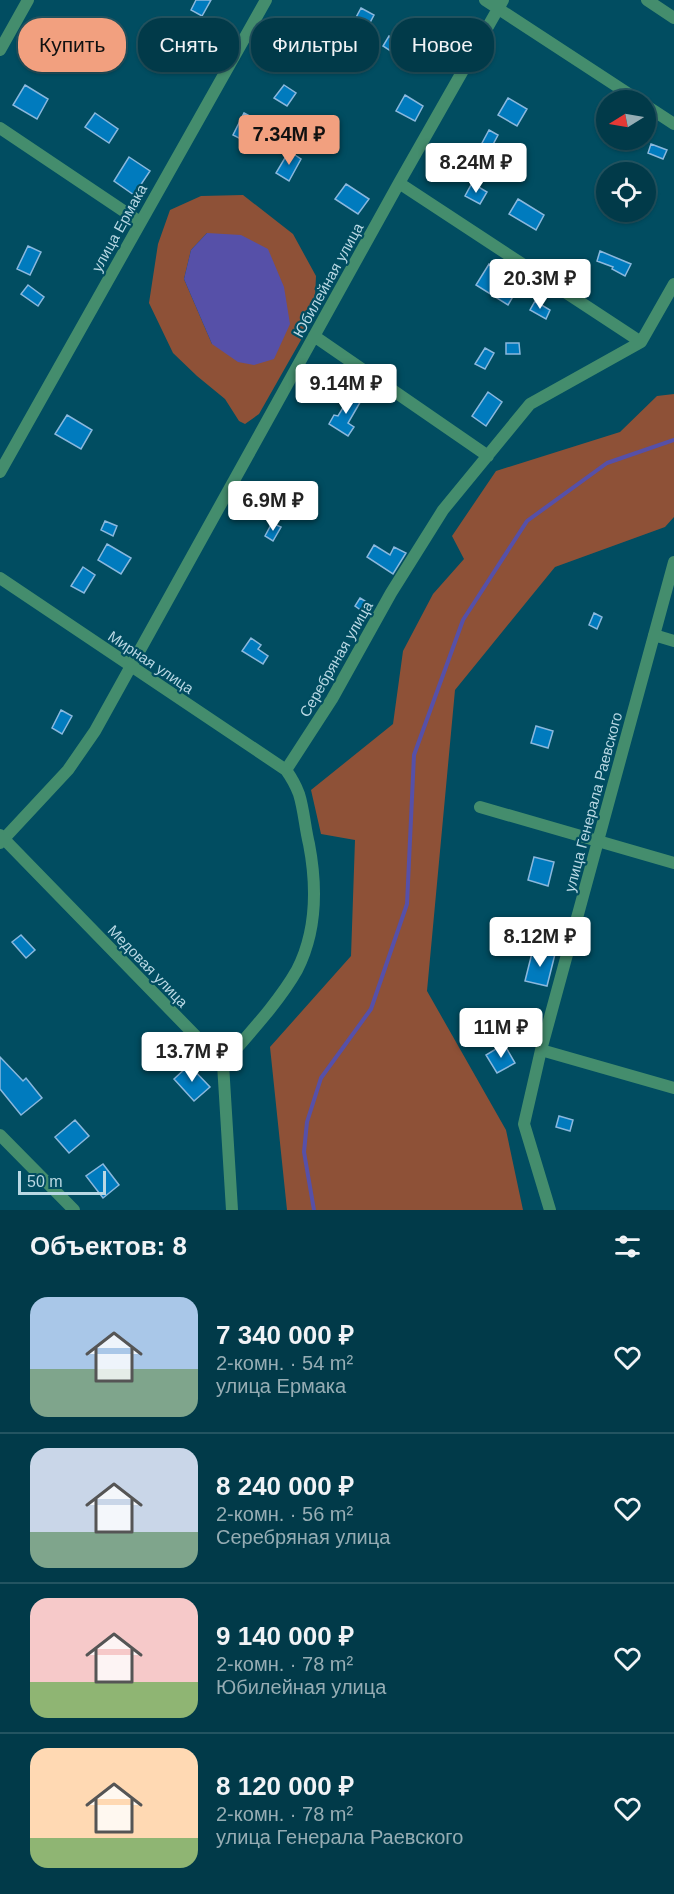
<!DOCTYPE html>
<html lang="ru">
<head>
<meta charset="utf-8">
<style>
  body { margin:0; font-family:Helvetica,sans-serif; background:#0f4553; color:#f1f3f6; height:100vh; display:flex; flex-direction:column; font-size:22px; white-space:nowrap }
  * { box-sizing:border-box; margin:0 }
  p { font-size:20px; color:#96adb4 }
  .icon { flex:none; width:33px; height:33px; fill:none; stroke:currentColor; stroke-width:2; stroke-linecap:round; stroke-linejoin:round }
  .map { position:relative; height:1210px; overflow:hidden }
  .panel { display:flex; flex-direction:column; background:#013a49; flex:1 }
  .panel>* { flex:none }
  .hud { position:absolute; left:18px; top:18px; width:639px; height:54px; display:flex; gap:12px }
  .needle { width:39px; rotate:259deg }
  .controls { position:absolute; left:596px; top:90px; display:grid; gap:12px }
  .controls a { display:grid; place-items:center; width:60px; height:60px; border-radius:50%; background:#013a49; box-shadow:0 2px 4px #0004,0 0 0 2px #235461; font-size:30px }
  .scale { position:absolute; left:18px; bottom:15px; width:88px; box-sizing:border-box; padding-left:6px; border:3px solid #b9d8e4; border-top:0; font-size:16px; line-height:21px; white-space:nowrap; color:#b9d8e4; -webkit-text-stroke:4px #014d61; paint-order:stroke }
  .price { position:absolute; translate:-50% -51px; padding:0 14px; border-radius:6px; background:#fff; color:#222; font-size:20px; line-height:39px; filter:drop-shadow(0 2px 3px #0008) }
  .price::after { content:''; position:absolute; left:50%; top:36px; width:18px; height:14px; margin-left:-9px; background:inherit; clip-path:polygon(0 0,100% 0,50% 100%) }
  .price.on { background:#f2a07f; color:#111 }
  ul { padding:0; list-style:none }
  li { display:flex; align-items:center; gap:18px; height:150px; padding:0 30px }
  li+li { border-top:2px solid #235461 }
  li span { display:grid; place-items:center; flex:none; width:168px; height:120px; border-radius:18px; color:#555 }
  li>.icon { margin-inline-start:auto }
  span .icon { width:72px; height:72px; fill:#fffc; stroke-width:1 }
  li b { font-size:26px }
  h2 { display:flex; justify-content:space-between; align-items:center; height:72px; padding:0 30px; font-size:26px }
  .pill { padding:0 21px; border-radius:24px; background:#013a49; box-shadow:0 2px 4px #0004,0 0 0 2px #235461; font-size:21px; line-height:54px }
  .pill.on { background:#f2a07f; color:#111 }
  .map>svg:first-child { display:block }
  .green { fill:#8e5137; fill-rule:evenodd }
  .water { fill:#5650a8 }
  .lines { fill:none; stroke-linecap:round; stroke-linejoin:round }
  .stream { stroke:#5650a8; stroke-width:4 }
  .building { fill:#007bbe; stroke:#8ab8dd; stroke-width:1.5 }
  .street { stroke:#448d6d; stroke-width:12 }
  .labels { text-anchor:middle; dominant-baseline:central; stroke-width:4.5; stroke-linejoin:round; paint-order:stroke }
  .street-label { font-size:15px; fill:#b9d8e4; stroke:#014d61 }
</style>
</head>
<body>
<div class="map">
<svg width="674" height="1210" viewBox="0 0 674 1210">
  <rect width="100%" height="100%" fill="#014d61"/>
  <path class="green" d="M243 195 293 234 316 276 314 317 259 414 245 424 239 421 225 399 197 376 173 353 149 303 158 244 170 210 201 196ZM207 233 212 344 184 279 191 250Z
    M674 394V517L665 527 555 567 455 690 427 991 506 1130 523 1210H287L270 1047 351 956 355 840 321 834 311 790 393 724 403 651 433 594 464 559 452 536 496 471 620 432 657 396Z"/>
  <path class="water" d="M207 233 241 235 268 249 284 287 290 324 274 359 254 365 238 362 212 344 184 279 191 250Z"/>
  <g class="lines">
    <path class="stream" d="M314 1210 304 1152 307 1122 321 1078 371 1009 407 904 414 755 463 620 527 521 607 463 674 440"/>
  </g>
  <path class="building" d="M196 0H211L202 16 191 10Z
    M361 8 374 15 365 32 352 25Z
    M408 34 429 46 417 70 395 59 397 55 383 46 389 36 403 44Z
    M454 35 465 42 459 51 448 43Z
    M25 85 48 99 37 119 13 105Z
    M284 85 296 93 287 106 274 98Z
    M405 95 423 106 415 121 396 111Z
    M508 98 527 109 517 126 498 115Z
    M95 113 118 129 109 143 85 127Z
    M244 113 269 126 258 148 233 135Z
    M489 130 498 135 490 150 481 145Z
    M651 144 667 150 663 159 648 153Z
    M289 151 301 159 289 181 276 173Z
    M129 157 150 171 134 195 114 181Z
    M472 183 487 192 480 204 465 196Z
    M346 184 369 199 358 214 335 199Z
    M518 199 544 215 536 230 509 214Z
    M28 246 41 252 30 275 17 269Z
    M600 251 631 264 625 276 612 269 613 267 597 261Z
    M489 264 521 283 508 305 476 285Z
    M28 285 44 297 38 306 21 294Z
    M535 301 550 310 546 319 530 310Z
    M506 343H519L520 354H506Z
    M485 348 494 353 485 369 475 364Z
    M488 392 502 402 486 426 472 416Z
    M352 393 362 399 348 423 354 427 348 436 329 424 334 415 338 416Z
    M67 415 92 430 81 449 55 434Z
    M105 521 117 526 113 536 101 530Z
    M272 523 281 527 273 541 265 536Z
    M107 544 131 558 121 574 98 560Z
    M374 545 390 555 394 547 406 553 393 574 367 557Z
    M83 567 95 575 84 593 71 586Z
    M360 598 370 604 365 613 355 606Z
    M594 613 602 617 597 629 589 625Z
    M251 638 261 645 258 649 268 656 263 664 242 651Z
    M61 710 72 716 62 734 52 728Z
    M536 726 553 731 548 748 531 743Z
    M534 857 554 862 548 886 528 880Z
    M21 935 35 950 26 958 12 942Z
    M533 949 555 954 547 986 525 981Z
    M504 1044 515 1063 497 1073 486 1055Z
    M0 1057 23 1081 26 1078 42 1098 21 1115 0 1089Z
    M189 1065 210 1087 194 1101 174 1079Z
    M559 1116 573 1120 570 1131 556 1127Z
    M75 1120 89 1136 69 1153 55 1137Z
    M103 1164 119 1185 103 1198 86 1176Z"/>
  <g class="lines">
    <path class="street" d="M485 0 638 100
      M647 0 674 18
      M0 50 28 0
      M645 105 674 124
      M0 128 140 222
      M399 183 641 342
      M314 336 488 456
      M0 472 266 0
      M0 578 286 770
      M654 635 674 641
      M480 807 674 863
      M0 835 223 1064 232 1210
      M0 843 68 770 95 731 399 183 503 0
      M541 1050 674 1088
      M223 1064C247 1036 279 1002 297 970 317 931 317 886 309 844 305 828 304 810 299 794 296 786 291 777 286 770L332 699 391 593 443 510 530 404 641 342 674 284
      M0 1135 74 1210
      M550 1210 524 1124 541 1050 674 562"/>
  </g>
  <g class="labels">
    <g class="street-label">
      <text transform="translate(119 228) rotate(-61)">улица Ермака</text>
      <text transform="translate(328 280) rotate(-61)">Юбилейная улица</text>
      <text transform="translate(336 659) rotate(-60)">Серебряная улица</text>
      <text transform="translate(151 662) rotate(34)">Мирная улица</text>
      <text transform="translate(593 802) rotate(-75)">улица Генерала Раевского</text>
      <text transform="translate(148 966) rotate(46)">Медовая улица</text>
    </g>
  </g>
</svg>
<div class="controls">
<a><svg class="needle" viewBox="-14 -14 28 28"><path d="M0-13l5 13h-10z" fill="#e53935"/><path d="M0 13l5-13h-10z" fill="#96adb4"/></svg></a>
<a><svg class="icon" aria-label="locate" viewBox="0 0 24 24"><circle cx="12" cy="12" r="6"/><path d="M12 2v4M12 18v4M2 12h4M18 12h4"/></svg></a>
</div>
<div class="scale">50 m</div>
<b class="price on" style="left:289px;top:166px">7.34M ₽</b>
<b class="price" style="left:476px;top:194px">8.24M ₽</b>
<b class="price" style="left:540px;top:310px">20.3M ₽</b>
<b class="price" style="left:346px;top:415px">9.14M ₽</b>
<b class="price" style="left:273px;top:532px">6.9M ₽</b>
<b class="price" style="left:540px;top:968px">8.12M ₽</b>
<b class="price" style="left:501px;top:1059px">11M ₽</b>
<b class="price" style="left:192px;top:1083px">13.7M ₽</b>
<div class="hud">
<a class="pill on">Купить</a>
<a class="pill">Снять</a>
<a class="pill">Фильтры</a>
<a class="pill">Новое</a>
</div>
</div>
<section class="panel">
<h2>Объектов: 8<svg class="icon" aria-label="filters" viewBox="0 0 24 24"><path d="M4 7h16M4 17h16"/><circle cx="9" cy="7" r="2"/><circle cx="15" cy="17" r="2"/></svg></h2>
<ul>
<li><span style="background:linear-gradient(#a9c7e8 60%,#7fa58c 0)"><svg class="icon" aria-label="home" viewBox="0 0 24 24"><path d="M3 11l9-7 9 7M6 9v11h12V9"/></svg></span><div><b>7 340 000 ₽</b><p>2-комн. · 54 m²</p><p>улица Ермака</p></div><svg class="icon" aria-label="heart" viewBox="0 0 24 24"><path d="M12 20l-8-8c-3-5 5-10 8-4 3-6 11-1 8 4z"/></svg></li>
<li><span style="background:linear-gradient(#c9d6e8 70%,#7fa58c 0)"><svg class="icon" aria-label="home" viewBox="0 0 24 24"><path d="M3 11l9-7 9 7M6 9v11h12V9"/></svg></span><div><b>8 240 000 ₽</b><p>2-комн. · 56 m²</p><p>Серебряная улица</p></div><svg class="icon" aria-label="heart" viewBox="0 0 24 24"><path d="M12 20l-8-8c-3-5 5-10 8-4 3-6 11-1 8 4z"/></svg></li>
<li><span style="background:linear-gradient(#f6c9c9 70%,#8fb573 0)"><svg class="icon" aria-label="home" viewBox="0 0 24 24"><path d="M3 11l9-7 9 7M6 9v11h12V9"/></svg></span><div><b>9 140 000 ₽</b><p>2-комн. · 78 m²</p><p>Юбилейная улица</p></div><svg class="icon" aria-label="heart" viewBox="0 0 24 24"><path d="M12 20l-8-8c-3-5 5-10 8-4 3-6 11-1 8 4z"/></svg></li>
<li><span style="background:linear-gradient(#ffd9b3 75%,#8fb573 0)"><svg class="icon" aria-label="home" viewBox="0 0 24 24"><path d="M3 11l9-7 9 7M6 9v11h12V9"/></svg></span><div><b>8 120 000 ₽</b><p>2-комн. · 78 m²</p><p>улица Генерала Раевского</p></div><svg class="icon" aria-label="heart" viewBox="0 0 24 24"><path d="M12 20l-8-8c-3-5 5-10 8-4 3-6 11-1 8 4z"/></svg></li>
</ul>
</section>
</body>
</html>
